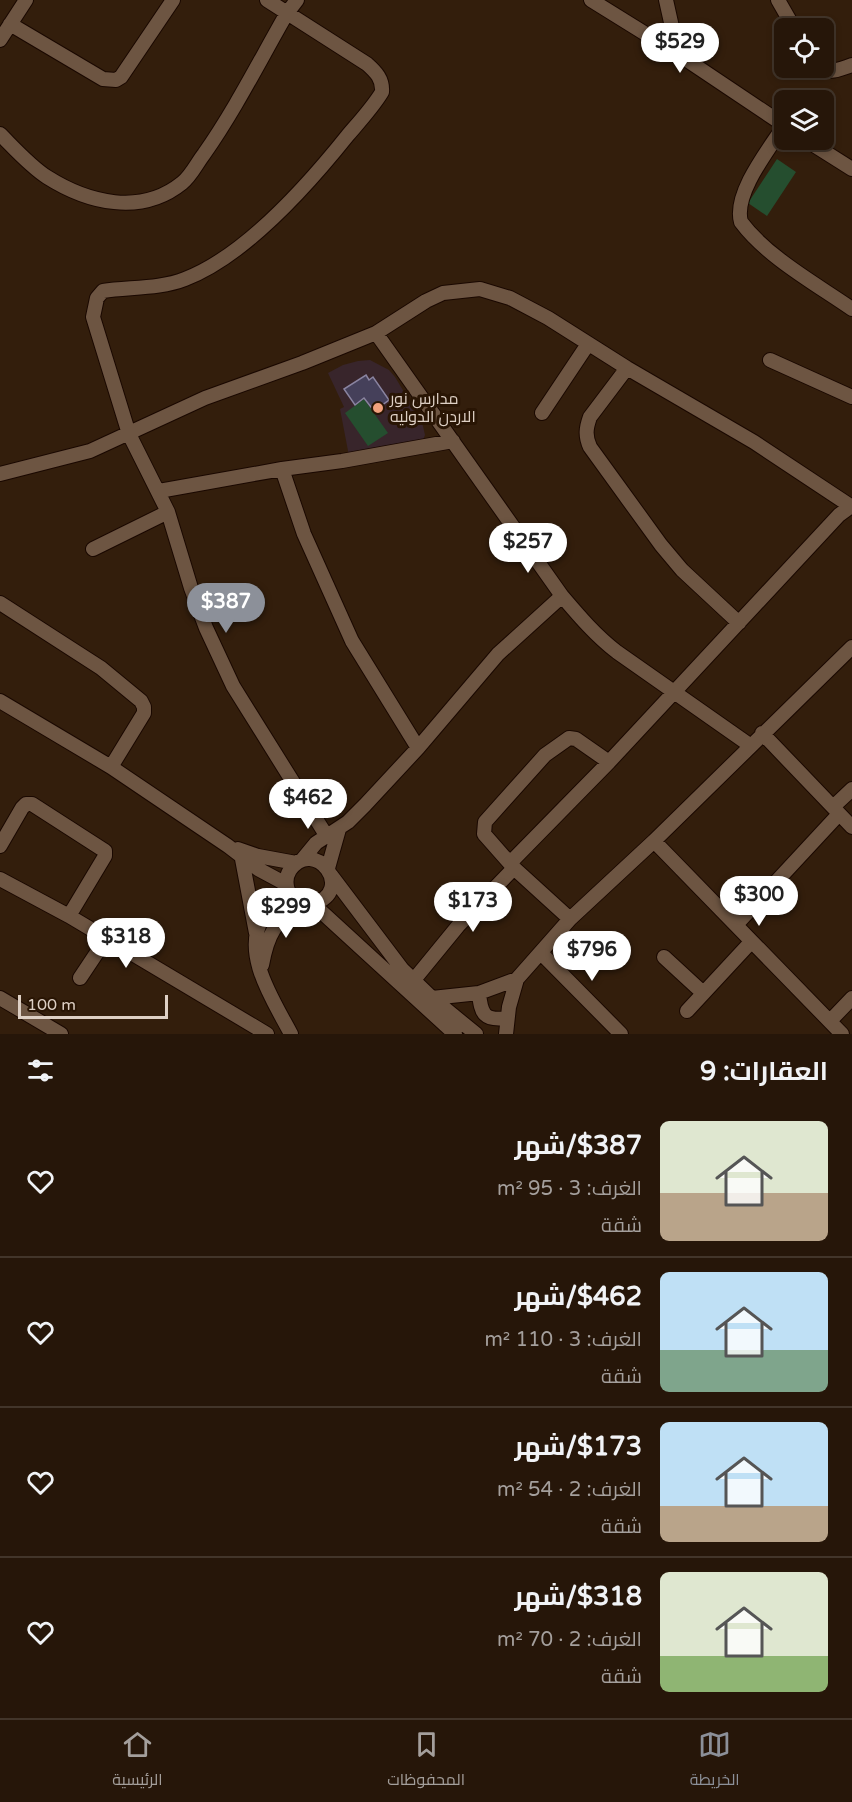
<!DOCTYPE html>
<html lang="ar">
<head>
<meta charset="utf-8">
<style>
  body { margin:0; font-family:"Varela Round",Cairo,sans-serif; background:#322317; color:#f1f3f6; direction:rtl; height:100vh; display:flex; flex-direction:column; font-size:22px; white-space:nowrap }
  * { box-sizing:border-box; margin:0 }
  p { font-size:20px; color:#a49f9c }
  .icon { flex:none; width:33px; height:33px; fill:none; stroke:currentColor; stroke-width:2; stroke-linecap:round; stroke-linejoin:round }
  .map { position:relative; height:1034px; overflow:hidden; direction:ltr }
  .details { display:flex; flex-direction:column; background:#261609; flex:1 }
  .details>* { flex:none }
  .fabs { position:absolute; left:774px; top:18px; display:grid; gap:12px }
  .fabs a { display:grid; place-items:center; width:60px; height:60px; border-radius:9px; background:#261609; box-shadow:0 3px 9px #0003,0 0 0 2px #42352a; font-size:30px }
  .scale { position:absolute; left:18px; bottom:15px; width:150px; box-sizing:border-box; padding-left:6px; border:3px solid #ded0c5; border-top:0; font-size:16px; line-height:21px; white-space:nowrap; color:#ded0c5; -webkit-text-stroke:4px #291504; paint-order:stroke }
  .price { position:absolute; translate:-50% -51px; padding:0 14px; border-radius:21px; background:#fff; color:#222; font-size:20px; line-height:39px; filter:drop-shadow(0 2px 3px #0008) }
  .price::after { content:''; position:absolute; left:50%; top:36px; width:18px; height:14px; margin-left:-9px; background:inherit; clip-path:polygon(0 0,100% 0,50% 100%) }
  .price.selected { background:#8c9099; color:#fff }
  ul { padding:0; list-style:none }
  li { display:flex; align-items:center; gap:18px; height:150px; padding:0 24px }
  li+li { border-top:2px solid #42352a }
  li span { display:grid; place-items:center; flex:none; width:168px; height:120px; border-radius:9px; color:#555 }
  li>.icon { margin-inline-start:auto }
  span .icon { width:72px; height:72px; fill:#fffc; stroke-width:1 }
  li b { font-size:26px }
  h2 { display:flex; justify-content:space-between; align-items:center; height:72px; padding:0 24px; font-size:26px }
  .tabs { display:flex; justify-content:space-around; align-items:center; height:84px; border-top:2px solid #42352a; background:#261609; font-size:16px; color:#a49f9c }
  .tabs a { display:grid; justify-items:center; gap:3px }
  .tabs .selected { color:#8c9099 }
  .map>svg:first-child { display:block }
  .education { fill:#38252b }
  .green { fill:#254e2f }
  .building { fill:#45405a; stroke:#8a84a1; stroke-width:1.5 }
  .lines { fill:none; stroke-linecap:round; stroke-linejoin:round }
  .minor-casing { stroke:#1a0800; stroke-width:16 }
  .minor { stroke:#6d5542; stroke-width:14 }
  .poi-dot { fill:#f1a17d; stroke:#291504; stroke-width:2 }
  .labels { text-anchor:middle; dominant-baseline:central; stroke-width:6; stroke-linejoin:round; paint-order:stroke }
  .poi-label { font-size:16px; fill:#ded0c5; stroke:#291504; text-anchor:start }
</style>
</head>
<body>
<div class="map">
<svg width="852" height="1034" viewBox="0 0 852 1034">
  <rect width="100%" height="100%" fill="#331e0c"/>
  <path class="education" d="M370 360 389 370 395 377 422 422 425 435 423 440 349 456 340 409 344 407 328 373 343 365 358 361Z"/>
  <path class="green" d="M777 159 796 172 767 216 748 203Z
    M364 399 388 433 368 446 345 413Z"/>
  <path class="building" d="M366 375 369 380 373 377 389 400 374 411 364 398 355 405 344 389Z"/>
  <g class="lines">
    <defs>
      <path id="minor" d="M267 0 367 64C376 72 383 79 382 92 373 107 360 121 348 135 308 185 245 256 185 279 160 289 130 287 103 291L97 298 93 317 129 434 168 512 191 588 206 628 233 686 326 835
        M591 0 678 54 784 125
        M666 0 678 54
        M778 0 794 28
        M10 24 103 79 116 80 121 77 173 0
        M0 40 26 0
        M816 68C828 74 839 70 852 65
        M784 126C769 149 733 194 741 222 767 257 816 284 852 309
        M0 134C14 148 30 166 47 177 88 203 141 216 182 183 191 176 197 163 204 154 235 110 260 60 287 13L297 0
        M806 140 852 169
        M376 333 562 596C579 616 596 636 617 652L751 746
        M770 360 852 397
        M627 368 590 417C586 428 585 436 590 447L661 545 682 570 739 623
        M542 413 588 344
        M282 469 342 461 453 441
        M0 474 90 451 205 398 302 363 376 333 426 301 443 293 480 289 510 298 548 318 627 368 754 442 852 507
        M159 491 282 469 304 534 352 641 418 748
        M93 549 168 512
        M0 603 101 668 141 701 144 707V713L111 767
        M0 701 111 767 228 846 258 869 286 884
        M762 733 852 827
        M833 807 852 789
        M654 841 842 1034
        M0 846 22 808 26 804H32L105 851V856L69 916
        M238 849 258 856 296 863
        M242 859 256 933
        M302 860 316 843 348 822 365 805 418 748 498 654 562 596
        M510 863 609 762 839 515 850 507
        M328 868 339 829
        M331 875 402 969 432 998 476 1034
        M0 879 69 916 267 1034
        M287 888C279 897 269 906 263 917 241 954 274 1001 291 1034
        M313 904C357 890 314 836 290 870 283 881 287 897 299 902 303 904 309 904 313 904L455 1034
        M570 919 514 868 484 834 485 822 545 755 569 738 576 739 609 762
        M736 925 839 814
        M541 953 621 1034
        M664 957 702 992
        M262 965C268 932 275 924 300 903
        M80 978 106 939
        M413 981 458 926 514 868
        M479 993C481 1014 484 1021 507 1018
        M0 998 61 1034
        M432 998 479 993 517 979
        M687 1011 751 942
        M830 1021 852 998
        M506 1034 509 1007 517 979 570 919 654 841 852 647"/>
    </defs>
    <use href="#minor" class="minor-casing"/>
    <use href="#minor" class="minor"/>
  </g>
  <circle class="poi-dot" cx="378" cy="408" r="6"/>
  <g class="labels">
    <g class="poi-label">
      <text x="390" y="399">مدارس نور<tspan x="390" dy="18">الاردن الدوليه</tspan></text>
    </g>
  </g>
</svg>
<div class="fabs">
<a><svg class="icon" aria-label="locate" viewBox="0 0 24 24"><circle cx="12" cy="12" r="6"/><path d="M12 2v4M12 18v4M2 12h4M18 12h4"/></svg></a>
<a><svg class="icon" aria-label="layers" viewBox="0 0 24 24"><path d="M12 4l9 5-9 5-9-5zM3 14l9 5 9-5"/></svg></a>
</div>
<div class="scale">100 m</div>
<b class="price" style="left:680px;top:74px">$529</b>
<b class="price" style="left:528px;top:574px">$257</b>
<b class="price selected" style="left:226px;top:634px">$387</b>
<b class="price" style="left:308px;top:830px">$462</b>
<b class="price" style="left:759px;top:927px">$300</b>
<b class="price" style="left:473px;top:933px">$173</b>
<b class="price" style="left:286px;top:939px">$299</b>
<b class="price" style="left:126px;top:969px">$318</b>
<b class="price" style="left:592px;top:982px">$796</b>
</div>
<section class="details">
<h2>العقارات: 9<svg class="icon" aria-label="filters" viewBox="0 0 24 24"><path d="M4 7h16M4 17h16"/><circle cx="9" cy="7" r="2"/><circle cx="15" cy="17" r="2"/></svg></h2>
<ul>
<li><span style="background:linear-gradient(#dfe7d0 60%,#b9a48a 0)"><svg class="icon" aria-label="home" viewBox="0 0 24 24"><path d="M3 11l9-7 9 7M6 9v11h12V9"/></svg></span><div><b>$387/شهر</b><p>الغرف: 3 · 95 m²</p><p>شقة</p></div><svg class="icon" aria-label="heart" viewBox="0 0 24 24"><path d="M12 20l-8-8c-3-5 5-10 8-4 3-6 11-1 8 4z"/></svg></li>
<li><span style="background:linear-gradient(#bfe0f5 65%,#7fa58c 0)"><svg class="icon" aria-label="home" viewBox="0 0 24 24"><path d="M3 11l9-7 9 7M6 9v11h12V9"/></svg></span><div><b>$462/شهر</b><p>الغرف: 3 · 110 m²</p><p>شقة</p></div><svg class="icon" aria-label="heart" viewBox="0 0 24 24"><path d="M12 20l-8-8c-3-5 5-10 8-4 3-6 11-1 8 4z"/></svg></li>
<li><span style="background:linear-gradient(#bfe0f5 70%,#b9a48a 0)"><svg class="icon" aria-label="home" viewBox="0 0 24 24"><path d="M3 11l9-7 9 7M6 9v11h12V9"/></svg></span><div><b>$173/شهر</b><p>الغرف: 2 · 54 m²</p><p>شقة</p></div><svg class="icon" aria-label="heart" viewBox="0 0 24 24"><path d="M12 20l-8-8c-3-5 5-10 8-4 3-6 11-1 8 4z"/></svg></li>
<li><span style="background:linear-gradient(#dfe7d0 70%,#8fb573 0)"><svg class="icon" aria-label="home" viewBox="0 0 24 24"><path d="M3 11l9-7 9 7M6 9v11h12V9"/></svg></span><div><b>$318/شهر</b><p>الغرف: 2 · 70 m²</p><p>شقة</p></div><svg class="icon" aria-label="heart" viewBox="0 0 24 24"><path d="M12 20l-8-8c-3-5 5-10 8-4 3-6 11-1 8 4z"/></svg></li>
</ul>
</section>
<nav class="tabs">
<a class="selected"><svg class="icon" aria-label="map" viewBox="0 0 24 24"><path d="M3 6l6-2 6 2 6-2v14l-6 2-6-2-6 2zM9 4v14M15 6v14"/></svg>الخريطة</a>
<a><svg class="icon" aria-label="saved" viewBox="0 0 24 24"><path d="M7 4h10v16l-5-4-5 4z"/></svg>المحفوظات</a>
<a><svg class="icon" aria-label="home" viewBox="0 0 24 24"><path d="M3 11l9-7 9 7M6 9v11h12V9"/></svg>الرئيسية</a>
</nav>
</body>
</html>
